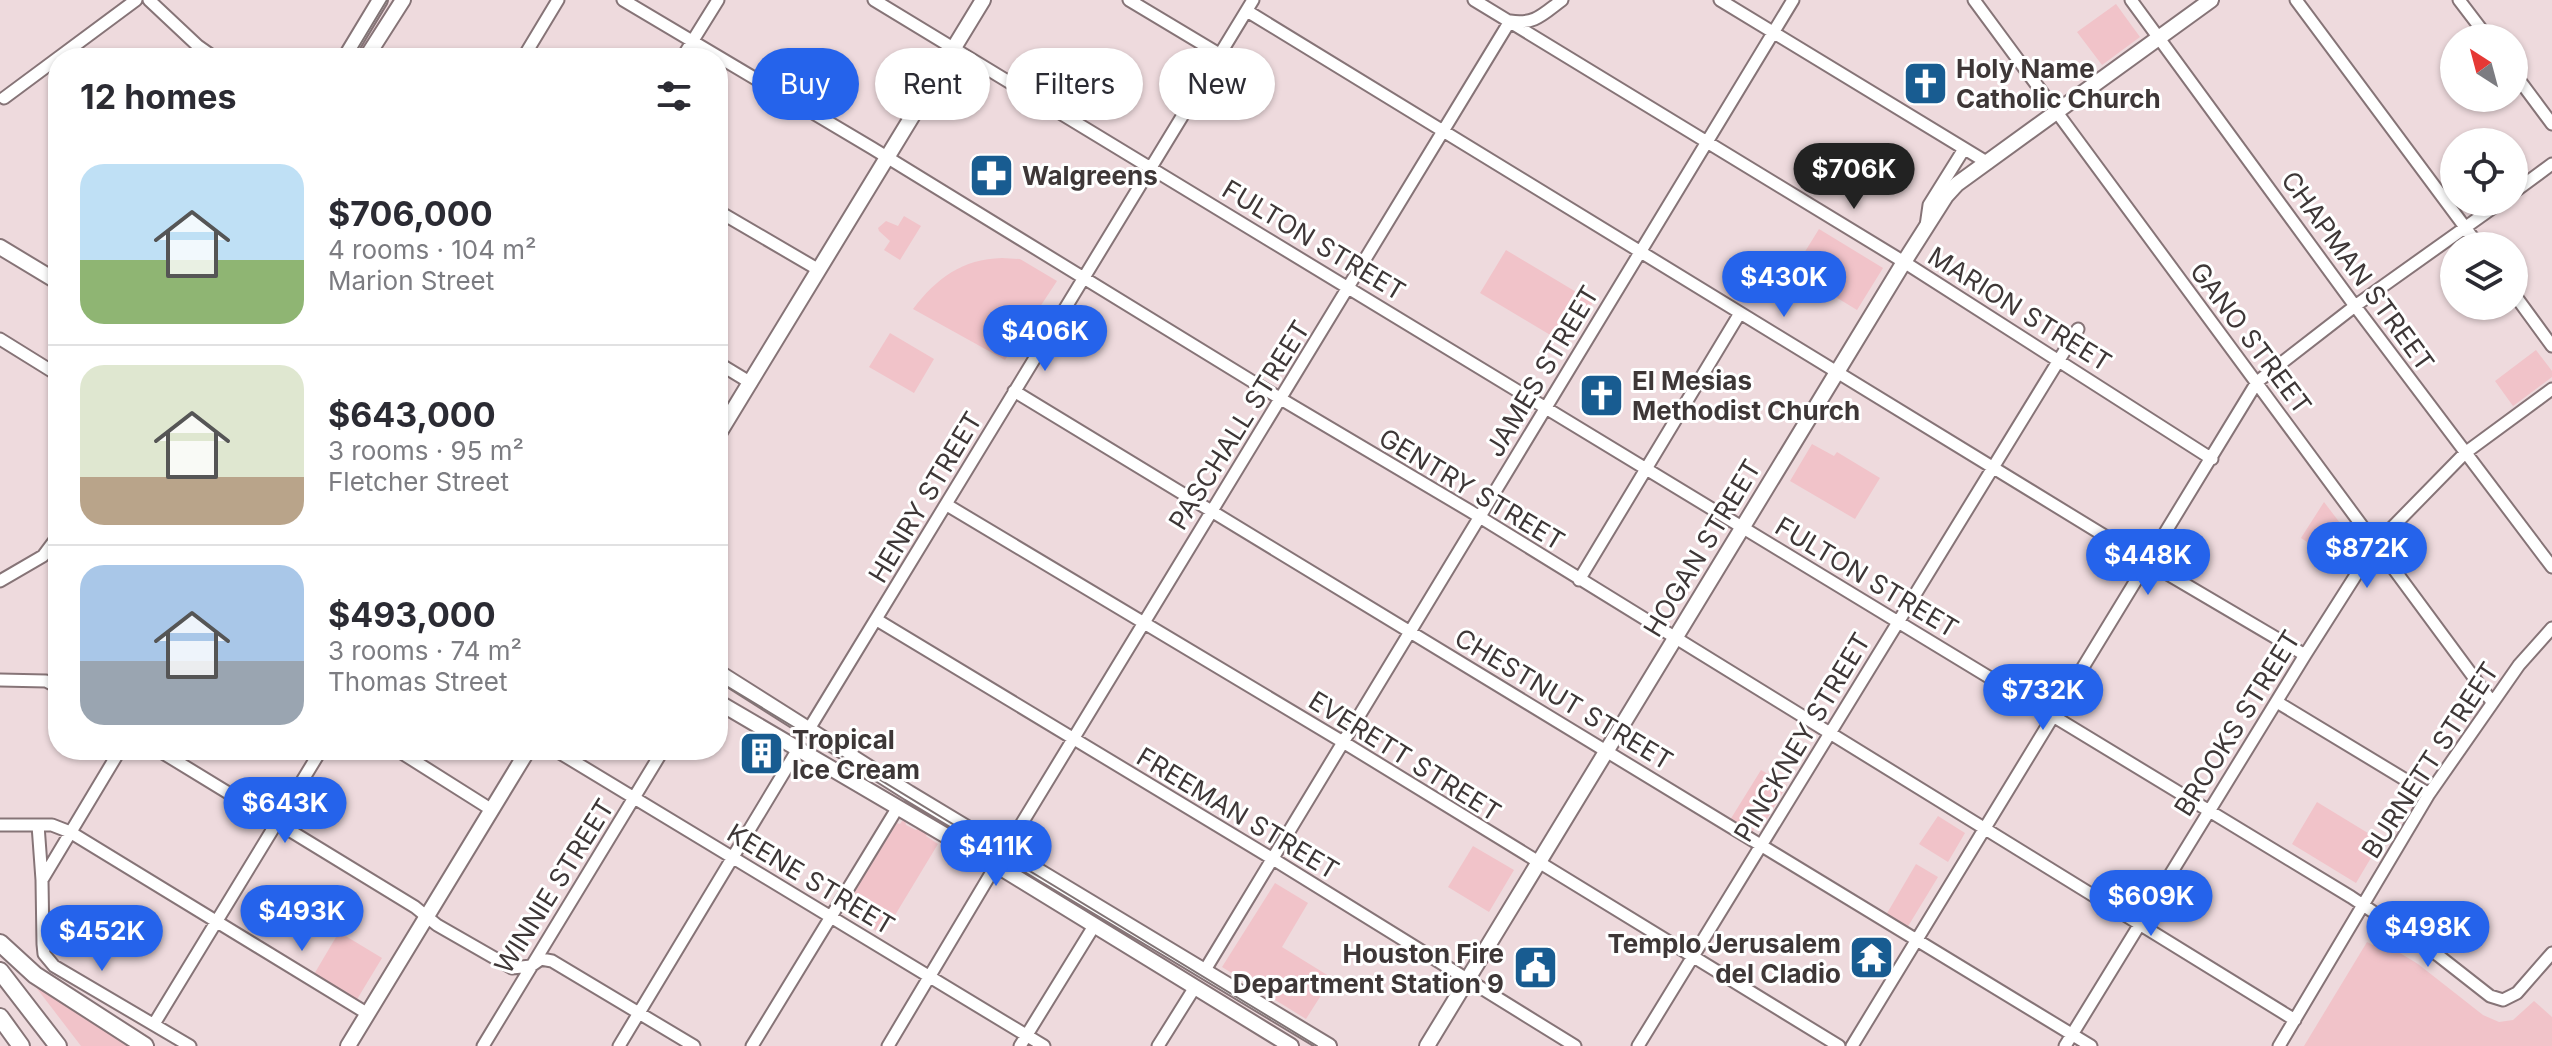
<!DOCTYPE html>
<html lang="en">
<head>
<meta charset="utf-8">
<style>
  body { margin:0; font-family:Inter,sans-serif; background:#f2f2f3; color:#2b2b33; height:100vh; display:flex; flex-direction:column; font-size:30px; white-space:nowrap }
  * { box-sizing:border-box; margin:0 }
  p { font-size:26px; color:#7c7c81 }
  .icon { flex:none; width:44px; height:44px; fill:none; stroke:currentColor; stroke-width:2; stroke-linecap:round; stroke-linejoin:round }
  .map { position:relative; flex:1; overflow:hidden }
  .sheet { position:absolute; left:48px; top:48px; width:680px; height:712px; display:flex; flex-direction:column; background:#fff; border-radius:32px; box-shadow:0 2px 6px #0004 }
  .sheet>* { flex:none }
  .hud { position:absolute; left:752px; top:48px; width:760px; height:72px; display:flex; gap:16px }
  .needle { width:52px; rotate:324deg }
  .tools { position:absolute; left:2440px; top:24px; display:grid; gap:16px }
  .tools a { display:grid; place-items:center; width:88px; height:88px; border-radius:50%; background:#fff; box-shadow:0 2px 6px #0004; font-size:40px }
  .price { position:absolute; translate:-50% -68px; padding:0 18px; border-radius:28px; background:#2563eb; color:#fff; font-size:26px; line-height:52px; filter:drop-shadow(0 2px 4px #0008) }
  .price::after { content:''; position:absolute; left:50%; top:48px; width:24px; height:18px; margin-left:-12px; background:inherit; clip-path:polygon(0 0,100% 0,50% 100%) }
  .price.on { background:#222; color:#fff }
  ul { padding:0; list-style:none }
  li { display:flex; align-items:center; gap:24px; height:200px; padding:0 32px }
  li+li { border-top:2px solid #e1e1e2 }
  li span { display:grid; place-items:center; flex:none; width:224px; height:160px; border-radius:24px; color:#555 }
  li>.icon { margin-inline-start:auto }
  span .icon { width:96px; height:96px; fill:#fffc; stroke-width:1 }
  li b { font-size:34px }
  h2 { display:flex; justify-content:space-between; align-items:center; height:96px; padding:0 32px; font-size:34px }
  .chip { padding:0 28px; border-radius:36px; background:#fff; box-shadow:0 2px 6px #0004; font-size:28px; line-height:72px }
  .chip.on { background:#2563eb; color:#fff }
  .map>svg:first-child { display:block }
  .green { fill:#f1c3c9 }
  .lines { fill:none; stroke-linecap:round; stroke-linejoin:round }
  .minor-casing { stroke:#867477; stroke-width:15 }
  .major-casing { stroke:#867477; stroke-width:18 }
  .highway-casing { stroke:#867477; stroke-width:20 }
  .minor { stroke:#fff; stroke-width:11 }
  .major { stroke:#fff; stroke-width:14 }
  .highway { stroke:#fff; stroke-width:16 }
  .tram { stroke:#807475; stroke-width:2 }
  .labels { text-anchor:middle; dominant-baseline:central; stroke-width:6; stroke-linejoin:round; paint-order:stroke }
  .poi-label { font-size:26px; font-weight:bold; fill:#3e3737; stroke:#fff; text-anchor:start }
  .street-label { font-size:26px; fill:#3e3737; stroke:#fff }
</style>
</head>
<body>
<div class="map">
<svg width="2552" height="1046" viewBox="0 0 2552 1046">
  <rect width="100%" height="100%" fill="#eedadd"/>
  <path class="green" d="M2116 4 2140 37 2102 65 2077 32Z
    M904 216 921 226 900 260 884 250 890 241 879 231 878 228 886 221 898 226Z
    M1819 229 1883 268 1857 310 1793 271Z
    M1506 250 1593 302 1567 345 1480 293Z
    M1002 258 1020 259 1057 281 1005 360 913 309C937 278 962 259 1002 258Z
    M890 333 934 359 914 393 869 367Z
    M2536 350 2552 371V377L2513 406 2495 381Z
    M1812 444 1834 456 1837 452 1880 478 1855 519 1790 481Z
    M2324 502 2356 544 2343 566 2301 538Z
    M1761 770 1787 785 1761 829 1756 826 1752 833 1730 820Z
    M2317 802 2381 841 2356 883 2292 844Z
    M1938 816 1965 833 1948 862 1919 844Z
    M902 821H905L906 825 916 830 918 828 927 834 926 836 938 844 883 935 843 910 897 823 900 824Z
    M1473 846 1514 870 1489 912 1448 887Z
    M1916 864 1938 877 1907 928 1886 915Z
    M1275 883 1308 903 1282 947 1332 978 1306 1019 1222 967Z
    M339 932 382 958 356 1001 313 976Z
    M2377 939 2418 964 2483 1015 2499 1022 2513 1020 2534 1001 2552 1017V1046H2304L2367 942 2373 945Z
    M37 984 127 1046H81L35 986Z"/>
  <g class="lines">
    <defs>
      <path id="minor" d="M149 0 198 46 215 58
        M623 0 872 148 1281 399 1470 511 2295 1020
        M874 0 2351 897 2439 956 2490 996 2503 1000 2517 993 2552 953
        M1129 0 1219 54
        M1474 0 1904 262 2212 459
        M1720 0 1988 163
        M1974 0 2492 702
        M2131 0 2355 306 2552 567
        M2296 0 2479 246
        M2459 0 2488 38
        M1247 11 2149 563 2305 655
        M523 58 558 0
        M682 58 718 0
        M2514 73 2552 124
        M4 98 136 0
        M2514 192 2552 164
        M718 211 819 270
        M1926 226 1929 205 1964 149
        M2514 294 2552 346
        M0 339 58 375
        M718 363 751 383
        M1014 391 2091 1046
        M947 505 1343 742 1839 1046
        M1579 580 1740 313
        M0 581 43 556 58 536
        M877 620 1273 859 1575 1046
        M0 680 46 681 58 687
        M2277 702 2429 794
        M809 729 1253 0
        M120 750 42 880 43 944 44 954 54 966 190 1046
        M158 750 415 907 437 925 512 968 531 966 541 959 552 961 694 1046
        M397 750 492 810
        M555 750 1044 1046
        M0 825H52L70 832 368 1014
        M38 825 42 880
        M1005 851 1510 21C1535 25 1543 14 1562 0
        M1205 970 1793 0
        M154 1024 321 750
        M483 1046 663 750
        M619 1046 798 749
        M752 1046 898 807
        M888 1046 996 865
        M1020 1046 1094 926
        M1158 1046 1195 987
        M1638 1046 2078 329
        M1852 1046 2257 382 2355 306 2501 202
        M2065 1046 2305 655 2375 545 2465 453 2552 389
        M2279 1046 2429 794 2519 665 2552 628"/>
      <path id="major" d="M345 58 380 0
        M366 58 403 0
        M0 247 58 282
        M718 435 983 0
        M718 672 909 793 1329 1046
        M718 702 996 865 1291 1046
        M348 1046 528 750
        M1427 1046 1904 262 1946 196 1957 184 2211 0"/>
      <path id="highway" d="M0 943 35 975 145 1046
        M0 971 58 1046
        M0 1017 21 1046"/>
    </defs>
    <use href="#minor" class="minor-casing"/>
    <use href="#major" class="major-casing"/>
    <use href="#highway" class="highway-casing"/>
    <use href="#minor" class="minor"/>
    <use href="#major" class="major"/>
    <use href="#highway" class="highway"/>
    <path class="tram" d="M352 58 387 0
      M718 681 1317 1046"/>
  </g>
  <defs>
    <symbol id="church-square" viewBox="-11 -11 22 22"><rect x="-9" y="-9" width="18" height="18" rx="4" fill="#185c91" stroke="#fff"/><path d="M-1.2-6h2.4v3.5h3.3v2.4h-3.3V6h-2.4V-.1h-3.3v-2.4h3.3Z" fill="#fff"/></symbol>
    <symbol id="pharmacy-square" viewBox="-11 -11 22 22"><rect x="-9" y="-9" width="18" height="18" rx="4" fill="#185c91" stroke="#fff"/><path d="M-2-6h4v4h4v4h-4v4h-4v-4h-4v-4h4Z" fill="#fff"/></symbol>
    <symbol id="building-square" viewBox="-11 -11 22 22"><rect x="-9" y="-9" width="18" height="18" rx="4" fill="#185c91" stroke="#fff"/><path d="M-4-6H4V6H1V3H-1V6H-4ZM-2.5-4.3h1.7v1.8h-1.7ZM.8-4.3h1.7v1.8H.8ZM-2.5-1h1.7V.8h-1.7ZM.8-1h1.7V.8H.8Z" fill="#fff"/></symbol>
    <symbol id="temple-square" viewBox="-11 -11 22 22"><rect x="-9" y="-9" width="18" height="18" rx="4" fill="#185c91" stroke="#fff"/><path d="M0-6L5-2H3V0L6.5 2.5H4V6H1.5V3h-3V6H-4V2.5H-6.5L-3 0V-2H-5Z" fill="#fff"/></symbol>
    <symbol id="civic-square" viewBox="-11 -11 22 22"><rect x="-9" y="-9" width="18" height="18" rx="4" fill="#185c91" stroke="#fff"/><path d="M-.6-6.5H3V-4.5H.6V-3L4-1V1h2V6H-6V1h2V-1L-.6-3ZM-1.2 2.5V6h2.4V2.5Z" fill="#fff"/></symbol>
  </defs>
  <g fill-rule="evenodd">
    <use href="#church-square" x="1900" y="58" width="51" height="51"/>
    <use href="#pharmacy-square" x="966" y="150" width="51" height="51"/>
    <use href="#church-square" x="1576" y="370" width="51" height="51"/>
    <use href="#building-square" x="736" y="728" width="51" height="51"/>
    <use href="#temple-square" x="1846" y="932" width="51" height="51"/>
    <use href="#civic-square" x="1510" y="942" width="51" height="51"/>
  </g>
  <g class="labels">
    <g class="poi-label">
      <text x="1956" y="68">Holy Name<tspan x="1956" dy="30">Catholic Church</tspan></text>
      <text x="1022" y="175">Walgreens</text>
      <text x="1632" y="380">El Mesias<tspan x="1632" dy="30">Methodist Church</tspan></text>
      <text x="792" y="739">Tropical<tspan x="792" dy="30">Ice Cream</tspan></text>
      <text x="1841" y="943" text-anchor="end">Templo Jerusalem<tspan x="1841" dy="30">del Cladio</tspan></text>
      <text x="1504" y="953" text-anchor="end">Houston Fire<tspan x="1504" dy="30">Department Station 9</tspan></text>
    </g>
    <g class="street-label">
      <text transform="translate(1314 240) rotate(31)">FULTON STREET</text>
      <text transform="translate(2358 271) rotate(54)">CHAPMAN STREET</text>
      <text transform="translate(2020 309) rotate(32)">MARION STREET</text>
      <text transform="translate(2251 338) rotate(53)">GANO STREET</text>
      <text transform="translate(1542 371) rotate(-59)">JAMES STREET</text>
      <text transform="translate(1239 425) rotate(-58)">PASCHALL STREET</text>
      <text transform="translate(1472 489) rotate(31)">GENTRY STREET</text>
      <text transform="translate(925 497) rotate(-59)">HENRY STREET</text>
      <text transform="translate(1702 548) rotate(-59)">HOGAN STREET</text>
      <text transform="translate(1867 577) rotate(31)">FULTON STREET</text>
      <text transform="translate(1564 699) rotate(31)">CHESTNUT STREET</text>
      <text transform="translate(2237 723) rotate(-58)">BROOKS STREET</text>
      <text transform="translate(1802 737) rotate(-59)">PINCKNEY STREET</text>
      <text transform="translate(1405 756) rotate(32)">EVERETT STREET</text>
      <text transform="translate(2430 760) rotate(-57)">BURNETT STREET</text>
      <text transform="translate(1238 813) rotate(31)">FREEMAN STREET</text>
      <text transform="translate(811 879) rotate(31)">KEENE STREET</text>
      <text transform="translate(554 886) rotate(-58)">WINNIE STREET</text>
    </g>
  </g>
</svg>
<div class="tools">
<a><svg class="needle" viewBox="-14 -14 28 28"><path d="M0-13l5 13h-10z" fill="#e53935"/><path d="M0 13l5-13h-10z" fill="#7c7c81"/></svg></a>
<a><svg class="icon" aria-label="locate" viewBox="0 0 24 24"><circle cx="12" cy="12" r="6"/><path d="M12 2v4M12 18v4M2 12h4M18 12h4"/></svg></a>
<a><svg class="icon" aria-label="layers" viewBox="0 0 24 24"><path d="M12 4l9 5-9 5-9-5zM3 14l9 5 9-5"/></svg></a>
</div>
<b class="price on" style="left:1854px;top:211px">$706K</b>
<b class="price" style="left:1784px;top:319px">$430K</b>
<b class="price" style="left:1045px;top:373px">$406K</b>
<b class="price" style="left:2367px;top:590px">$872K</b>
<b class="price" style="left:2148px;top:597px">$448K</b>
<b class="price" style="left:2043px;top:732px">$732K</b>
<b class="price" style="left:285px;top:845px">$643K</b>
<b class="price" style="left:996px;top:888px">$411K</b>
<b class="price" style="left:2151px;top:938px">$609K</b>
<b class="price" style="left:302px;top:953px">$493K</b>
<b class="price" style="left:2428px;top:969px">$498K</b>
<b class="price" style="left:102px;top:973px">$452K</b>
<div class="hud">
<a class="chip on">Buy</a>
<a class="chip">Rent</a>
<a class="chip">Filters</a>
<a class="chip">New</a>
</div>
<section class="sheet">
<h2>12 homes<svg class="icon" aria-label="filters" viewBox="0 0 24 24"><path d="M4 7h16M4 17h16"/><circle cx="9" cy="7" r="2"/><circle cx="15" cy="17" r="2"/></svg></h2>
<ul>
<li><span style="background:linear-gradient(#bfe0f5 60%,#8fb573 0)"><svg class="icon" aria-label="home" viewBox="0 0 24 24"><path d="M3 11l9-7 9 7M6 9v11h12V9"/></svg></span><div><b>$706,000</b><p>4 rooms · 104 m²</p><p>Marion Street</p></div></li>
<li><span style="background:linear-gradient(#dfe7d0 70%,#b9a48a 0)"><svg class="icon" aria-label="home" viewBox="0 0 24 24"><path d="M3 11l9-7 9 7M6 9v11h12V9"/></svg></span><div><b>$643,000</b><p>3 rooms · 95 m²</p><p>Fletcher Street</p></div></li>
<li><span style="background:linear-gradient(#a9c7e8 60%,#9aa5b1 0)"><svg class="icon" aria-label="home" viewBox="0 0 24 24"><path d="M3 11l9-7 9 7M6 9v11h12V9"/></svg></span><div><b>$493,000</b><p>3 rooms · 74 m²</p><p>Thomas Street</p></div></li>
</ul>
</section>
</div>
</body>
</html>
